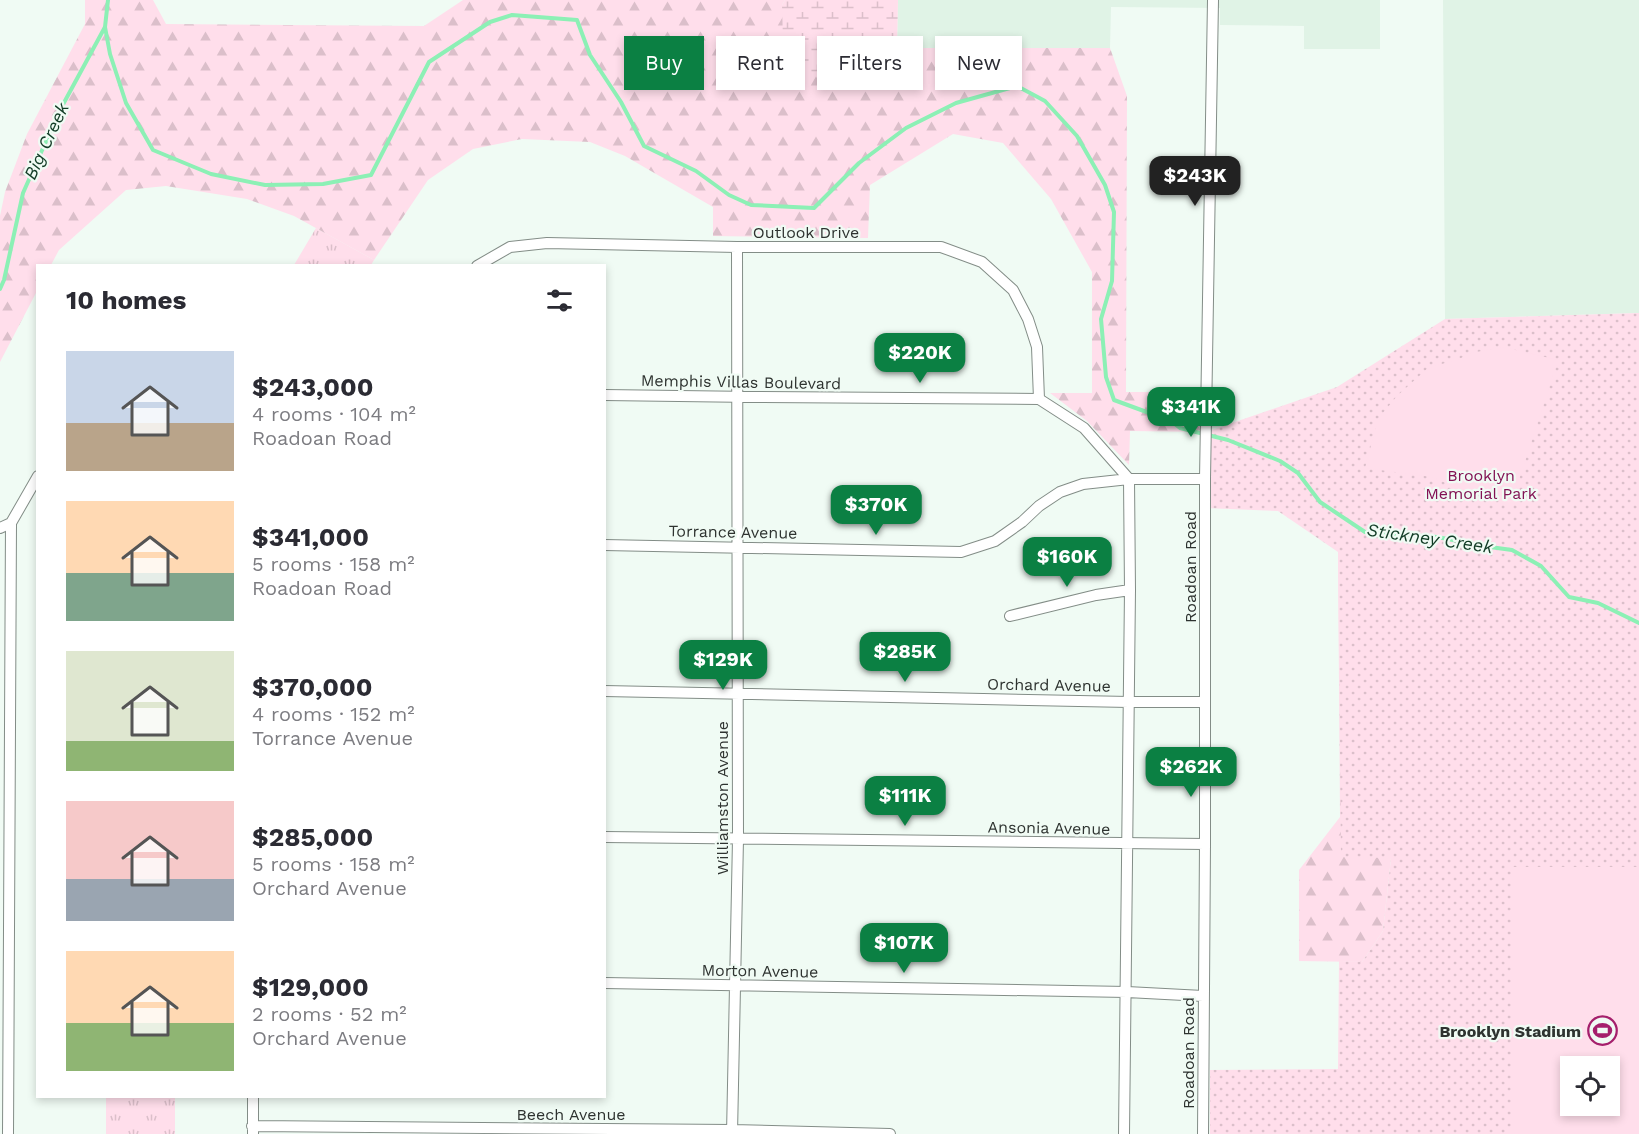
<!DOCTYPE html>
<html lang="en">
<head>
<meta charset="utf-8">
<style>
  body { margin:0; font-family:"Work Sans",sans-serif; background:#f2f2f3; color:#2b2b33; height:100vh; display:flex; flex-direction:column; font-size:22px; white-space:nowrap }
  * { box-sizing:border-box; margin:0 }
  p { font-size:20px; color:#7c7c81 }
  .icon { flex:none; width:33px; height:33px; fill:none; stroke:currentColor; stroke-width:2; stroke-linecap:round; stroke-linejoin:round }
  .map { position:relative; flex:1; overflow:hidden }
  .sheet { position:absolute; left:36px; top:264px; width:570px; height:834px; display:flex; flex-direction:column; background:#fff; border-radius:0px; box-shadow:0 3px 9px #0003 }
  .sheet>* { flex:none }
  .hud { position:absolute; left:624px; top:36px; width:570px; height:54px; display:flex; gap:12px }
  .controls { position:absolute; left:1560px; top:1056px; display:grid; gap:12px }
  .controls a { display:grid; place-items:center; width:60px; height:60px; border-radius:0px; background:#fff; box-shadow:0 3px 9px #0003; font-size:30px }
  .price { position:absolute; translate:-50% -51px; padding:0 14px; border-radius:12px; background:#0b8043; color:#fff; font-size:20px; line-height:39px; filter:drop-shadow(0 2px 3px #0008) }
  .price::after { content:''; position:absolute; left:50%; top:36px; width:18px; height:14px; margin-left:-9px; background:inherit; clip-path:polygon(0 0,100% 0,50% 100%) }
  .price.selected { background:#222; color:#fff }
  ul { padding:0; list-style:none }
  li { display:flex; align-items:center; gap:18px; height:150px; padding:0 30px }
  li span { display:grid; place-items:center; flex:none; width:168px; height:120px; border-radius:0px; color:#555 }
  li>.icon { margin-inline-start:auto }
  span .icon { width:72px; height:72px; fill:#fffc; stroke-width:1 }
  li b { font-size:26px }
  h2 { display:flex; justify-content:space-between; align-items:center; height:72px; padding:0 30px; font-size:26px }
  .tag { padding:0 21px; border-radius:0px; background:#fff; box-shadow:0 3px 9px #0003; font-size:21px; line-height:54px }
  .tag.selected { background:#0b8043; color:#fff }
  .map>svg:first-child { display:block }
  .built { fill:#e0f3e6 }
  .grass { fill:url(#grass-tufts) }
  .forest { fill:url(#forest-firs) }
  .wetland { fill:url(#wetland-marsh) }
  .park { fill:url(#park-dots); fill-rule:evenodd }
  .pitch { fill:#ffdeeb; fill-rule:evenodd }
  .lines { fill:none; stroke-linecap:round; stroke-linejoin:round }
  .stream { stroke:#8cf0b5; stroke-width:4 }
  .street-casing { stroke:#838d87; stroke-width:12 }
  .street { stroke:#fff; stroke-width:10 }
  .labels { text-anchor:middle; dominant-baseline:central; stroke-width:4.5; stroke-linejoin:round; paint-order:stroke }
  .street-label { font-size:16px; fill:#2e3330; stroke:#f0fbf4 }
  .park-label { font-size:16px; fill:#821254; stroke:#f0fbf4 }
  .poi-label { font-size:16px; font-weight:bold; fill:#2e3330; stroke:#f0fbf4; text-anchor:end }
  .water-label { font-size:18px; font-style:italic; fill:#123c26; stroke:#f0fbf4 }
</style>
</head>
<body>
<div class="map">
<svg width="1639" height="1134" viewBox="0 0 1639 1134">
  <defs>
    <pattern id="grass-tufts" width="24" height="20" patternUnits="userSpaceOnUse" patternTransform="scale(1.5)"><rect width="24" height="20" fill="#ffdeeb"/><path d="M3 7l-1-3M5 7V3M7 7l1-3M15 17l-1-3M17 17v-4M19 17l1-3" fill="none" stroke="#dbbfca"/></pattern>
    <pattern id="forest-firs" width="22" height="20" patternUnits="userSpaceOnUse" patternTransform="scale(1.5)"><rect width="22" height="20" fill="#ffdeeb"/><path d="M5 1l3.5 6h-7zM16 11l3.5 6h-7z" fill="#dbbfca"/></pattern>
    <pattern id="wetland-marsh" width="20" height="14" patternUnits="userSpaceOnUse" patternTransform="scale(1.5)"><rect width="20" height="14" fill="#ffdeeb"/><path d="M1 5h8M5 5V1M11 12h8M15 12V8" fill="none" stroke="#dbbfca"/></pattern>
    <pattern id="park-dots" width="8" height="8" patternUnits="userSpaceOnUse" patternTransform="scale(1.5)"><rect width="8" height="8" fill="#ffdeeb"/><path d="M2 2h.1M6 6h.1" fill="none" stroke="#dbbfca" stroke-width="1.8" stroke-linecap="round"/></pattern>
  </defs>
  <rect width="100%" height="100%" fill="#f0fbf4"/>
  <path class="built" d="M898 0H1380V49H1304V26L1220 25V8L1111 7 1110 48H897Z
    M1443 0H1639V313L1445 319Z"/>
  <path class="grass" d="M316 228 374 260 371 265H294Z
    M106 1097H175V1134H106Z"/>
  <path class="forest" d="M85 0H153L166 24 424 26 463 0H785L782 5 871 77 893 68 909 48H1110L1127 96 1126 392H1207L1206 432 1130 431 1129 465 1087 421 1050 393H1092V272L1051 199 1003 143 953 134 870 185 868 238 713 236V207L625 156 590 142 522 139 473 149 428 180 374 260 294 216 247 199 166 186 126 190 59 250 51 265 38 266 37 291 0 362V216L5 192 27 134 85 24Z
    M1338 552 1391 858 1383 931 1362 962 1299 961V870L1340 817Z"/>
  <path class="wetland" d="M785 0H898L897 48H909L893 68 871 77 839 80 806 72 783 40 782 5Z"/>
  <path class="park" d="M1639 313V1134H1210V1070L1338 1069 1339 961 1362 962 1383 931 1391 858 1341 857 1338 552 1278 511 1205 508 1206 432 1337 387 1445 319ZM1570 1066H1610V1106H1570Z"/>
  <path class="pitch" d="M1503 347 1558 360 1511 504 1462 490 1432 477 1365 468 1378 419 1397 396 1428 368 1459 359 1471 353Z
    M1512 867H1639V1134H1512ZM1610 1066V1106H1570V1066Z"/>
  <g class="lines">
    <path class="stream" d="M105 27 110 54 126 103 153 150 211 174 265 185 323 184 371 175 429 62 490 22 512 15 577 20 590 55 621 102 644 146 696 171 729 195 751 205 814 208 859 163 906 128 956 103 1017 86 1045 101 1077 136 1105 185 1114 212 1112 281 1101 319 1106 377 1114 400 1171 421 1180 428 1228 440 1280 461 1298 473 1320 502 1365 532 1437 537 1490 547 1512 550 1541 566 1569 597 1598 603 1639 623
      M0 289 4 280 23 193 60 110 105 27 108 0"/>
    <defs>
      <path id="street" d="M477 266 510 247 547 243 737 247H941L982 262 1013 290 1028 319 1037 347 1039 399
        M604 395 753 397 1039 399 1084 428 1129 479H1205
        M0 528 11 523 38 476
        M604 545 961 552 995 541 1022 522 1039 506 1060 492 1083 484 1129 479 1130 590 1124 1134
        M1010 616 1096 595 1130 590
        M604 691 1129 702H1205
        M604 837 1205 844
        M604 983 1127 992 1203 996
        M252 1126 732 1130 890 1134
        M8 1134 11 523
        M253 1134V1096
        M732 1134 738 839 737 247
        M1203 1134 1205 844V479L1213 0"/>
    </defs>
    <use href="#street" class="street-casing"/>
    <use href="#street" class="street"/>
  </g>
  <defs>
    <symbol id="stadium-ring" viewBox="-11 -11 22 22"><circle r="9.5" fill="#f0fbf4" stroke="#a5206c" stroke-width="1.5"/><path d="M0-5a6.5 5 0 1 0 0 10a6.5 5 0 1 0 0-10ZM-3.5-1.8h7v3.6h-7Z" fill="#a5206c"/></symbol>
  </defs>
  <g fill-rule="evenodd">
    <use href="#stadium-ring" x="1586" y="1014" width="33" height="33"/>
  </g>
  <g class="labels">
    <g class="street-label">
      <text x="806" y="232">Outlook Drive</text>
      <text transform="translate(741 382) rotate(1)">Memphis Villas Boulevard</text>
      <text transform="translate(733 532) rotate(1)">Torrance Avenue</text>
      <text transform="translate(1190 567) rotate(-90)">Roadoan Road</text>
      <text transform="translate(1049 685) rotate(1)">Orchard Avenue</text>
      <text transform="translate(722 798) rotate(-90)">Williamston Avenue</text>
      <text transform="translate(1049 828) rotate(1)">Ansonia Avenue</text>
      <text transform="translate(760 971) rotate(1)">Morton Avenue</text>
      <text transform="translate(1188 1053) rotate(-90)">Roadoan Road</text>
      <text x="571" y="1114">Beech Avenue</text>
    </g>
    <g class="park-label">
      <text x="1481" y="475">Brooklyn<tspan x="1481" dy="18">Memorial Park</tspan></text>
    </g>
    <g class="poi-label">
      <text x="1581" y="1031">Brooklyn Stadium</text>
    </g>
    <g class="water-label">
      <text transform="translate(46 141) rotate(-65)">Big Creek</text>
      <text transform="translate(1430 538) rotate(8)">Stickney Creek</text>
    </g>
  </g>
</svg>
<div class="controls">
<a><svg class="icon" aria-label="locate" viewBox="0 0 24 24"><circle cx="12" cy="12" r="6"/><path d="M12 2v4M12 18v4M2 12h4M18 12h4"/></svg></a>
</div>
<b class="price selected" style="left:1195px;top:207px">$243K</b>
<b class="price" style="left:920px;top:384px">$220K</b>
<b class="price" style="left:1191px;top:438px">$341K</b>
<b class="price" style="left:876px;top:536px">$370K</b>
<b class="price" style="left:1067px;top:588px">$160K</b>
<b class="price" style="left:905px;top:683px">$285K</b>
<b class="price" style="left:723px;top:691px">$129K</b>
<b class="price" style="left:1191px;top:798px">$262K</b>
<b class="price" style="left:905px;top:827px">$111K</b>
<b class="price" style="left:904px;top:974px">$107K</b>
<div class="hud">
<a class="tag selected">Buy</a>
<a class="tag">Rent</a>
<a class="tag">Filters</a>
<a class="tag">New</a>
</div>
<section class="sheet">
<h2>10 homes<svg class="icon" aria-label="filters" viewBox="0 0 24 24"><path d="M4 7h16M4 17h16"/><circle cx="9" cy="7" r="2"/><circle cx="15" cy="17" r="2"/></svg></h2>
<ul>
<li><span style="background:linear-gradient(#c9d6e8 60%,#b9a48a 0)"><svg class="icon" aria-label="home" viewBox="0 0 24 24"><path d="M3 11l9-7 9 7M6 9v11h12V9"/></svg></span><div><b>$243,000</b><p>4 rooms · 104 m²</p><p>Roadoan Road</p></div></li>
<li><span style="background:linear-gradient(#ffd9b3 60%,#7fa58c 0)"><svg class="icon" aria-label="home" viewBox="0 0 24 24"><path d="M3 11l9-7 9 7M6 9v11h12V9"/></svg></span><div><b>$341,000</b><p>5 rooms · 158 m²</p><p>Roadoan Road</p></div></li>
<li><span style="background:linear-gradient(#dfe7d0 75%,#8fb573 0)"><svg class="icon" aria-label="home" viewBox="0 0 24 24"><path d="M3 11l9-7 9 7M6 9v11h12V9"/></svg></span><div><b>$370,000</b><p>4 rooms · 152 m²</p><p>Torrance Avenue</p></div></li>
<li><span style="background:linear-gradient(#f6c9c9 65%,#9aa5b1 0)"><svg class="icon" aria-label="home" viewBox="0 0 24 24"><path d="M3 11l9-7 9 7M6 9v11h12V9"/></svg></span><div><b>$285,000</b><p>5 rooms · 158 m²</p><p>Orchard Avenue</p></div></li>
<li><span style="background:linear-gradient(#ffd9b3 60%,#8fb573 0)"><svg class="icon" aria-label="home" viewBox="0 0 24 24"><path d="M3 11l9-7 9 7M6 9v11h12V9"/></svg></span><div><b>$129,000</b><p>2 rooms · 52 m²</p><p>Orchard Avenue</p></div></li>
</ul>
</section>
</div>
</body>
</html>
